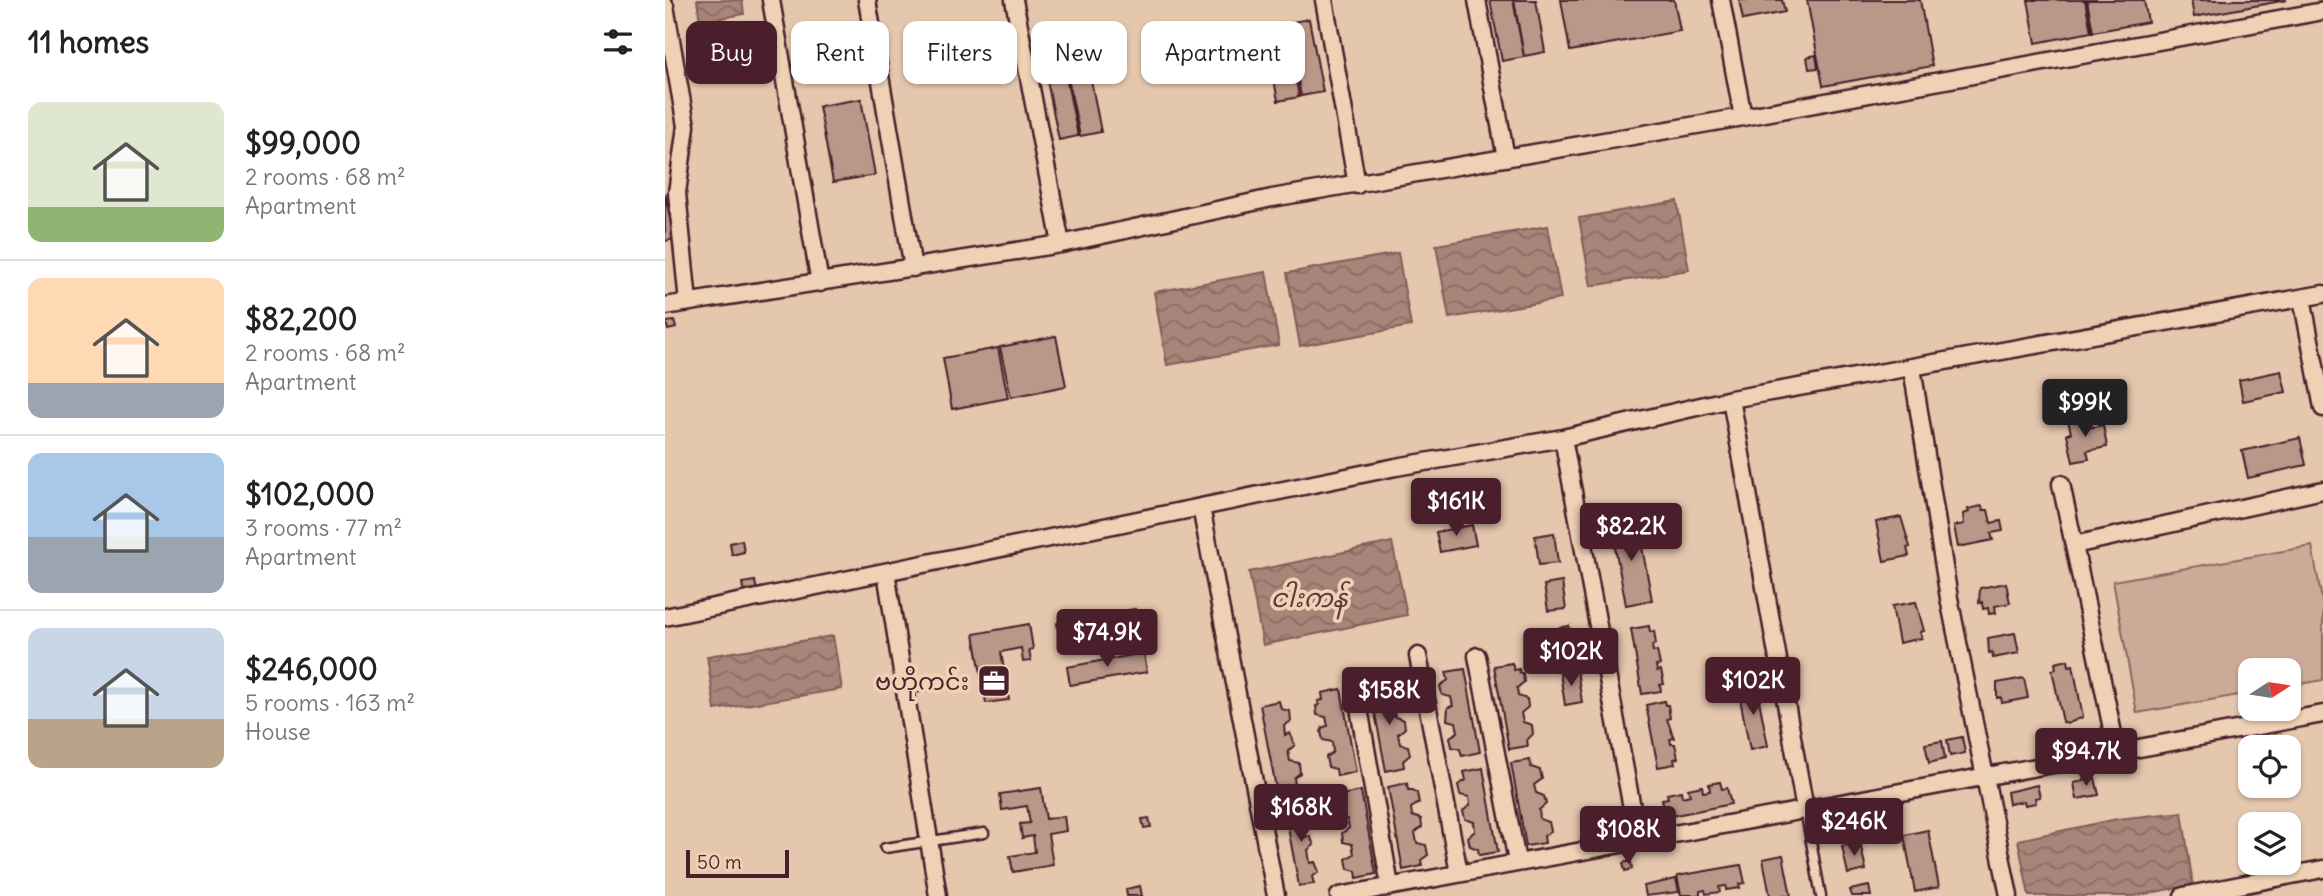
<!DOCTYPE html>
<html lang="en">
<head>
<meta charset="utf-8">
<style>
  body { margin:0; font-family:Delius,"Noto Sans Myanmar",sans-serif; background:#f2f2f2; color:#222; height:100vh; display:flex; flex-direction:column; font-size:26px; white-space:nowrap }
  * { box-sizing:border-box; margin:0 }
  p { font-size:23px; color:#767676 }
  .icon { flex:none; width:38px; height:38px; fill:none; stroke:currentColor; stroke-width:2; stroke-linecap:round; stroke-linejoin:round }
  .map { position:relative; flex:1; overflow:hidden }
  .details { display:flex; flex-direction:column; background:#fff; width:665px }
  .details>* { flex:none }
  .banner { position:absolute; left:21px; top:21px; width:665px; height:63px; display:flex; gap:14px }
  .needle { width:46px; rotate:78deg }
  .controls { position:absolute; left:1573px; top:658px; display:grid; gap:14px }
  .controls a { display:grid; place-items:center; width:63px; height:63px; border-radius:14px; background:#fff; box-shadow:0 2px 5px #0004; font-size:35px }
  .scale { position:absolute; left:21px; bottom:18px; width:103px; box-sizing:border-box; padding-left:7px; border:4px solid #4a1f2b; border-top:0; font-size:19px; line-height:24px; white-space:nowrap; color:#4a1f2b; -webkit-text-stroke:5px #efd2b6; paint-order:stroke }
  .price { position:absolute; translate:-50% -60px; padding:0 16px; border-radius:7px; background:#4a1f2b; color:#fff; font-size:23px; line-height:46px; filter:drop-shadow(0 2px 4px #0008) }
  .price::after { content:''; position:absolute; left:50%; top:42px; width:21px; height:16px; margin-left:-10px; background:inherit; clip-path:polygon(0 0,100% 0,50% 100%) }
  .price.on { background:#222; color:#fff }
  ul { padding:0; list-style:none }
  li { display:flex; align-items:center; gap:21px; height:175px; padding:0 28px }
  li+li { border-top:2px solid #e0e0e0 }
  li span { display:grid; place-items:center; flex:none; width:196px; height:140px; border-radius:14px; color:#555 }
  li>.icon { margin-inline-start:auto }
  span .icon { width:84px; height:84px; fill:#fffc; stroke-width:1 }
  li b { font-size:30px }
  h2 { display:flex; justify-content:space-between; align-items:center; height:84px; padding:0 28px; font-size:30px }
  .pill { padding:0 24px; border-radius:14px; background:#fff; box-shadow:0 2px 5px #0004; font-size:24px; line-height:63px }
  .pill.on { background:#4a1f2b; color:#fff }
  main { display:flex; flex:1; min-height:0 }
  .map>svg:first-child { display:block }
  .pitch { fill:#cbab98; stroke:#8a6562; stroke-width:2 }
  .water { fill:url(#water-waves); stroke:#825c5a; stroke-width:2 }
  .building { fill:#ba9889; stroke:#4a1f2b; stroke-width:2 }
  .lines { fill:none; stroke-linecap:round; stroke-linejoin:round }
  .lane-casing { stroke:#4a1f2b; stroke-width:13 }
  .street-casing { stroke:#4a1f2b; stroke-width:21 }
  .lane { stroke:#efd2b6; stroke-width:8 }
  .street { stroke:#efd2b6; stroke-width:16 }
  .labels { text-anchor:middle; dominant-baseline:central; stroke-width:7; stroke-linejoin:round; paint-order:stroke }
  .poi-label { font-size:24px; fill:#4a1f2b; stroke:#efd2b6; text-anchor:end }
  .water-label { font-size:26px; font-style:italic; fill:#62383e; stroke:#efd2b6 }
</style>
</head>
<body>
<main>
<section class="details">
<h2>11 homes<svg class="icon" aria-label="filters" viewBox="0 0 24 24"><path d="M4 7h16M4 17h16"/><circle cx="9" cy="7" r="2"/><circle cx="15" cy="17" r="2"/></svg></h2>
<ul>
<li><span style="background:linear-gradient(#dfe7d0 75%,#8fb573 0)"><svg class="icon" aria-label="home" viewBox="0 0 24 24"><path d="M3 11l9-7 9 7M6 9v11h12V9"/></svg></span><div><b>$99,000</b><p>2 rooms · 68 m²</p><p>Apartment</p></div></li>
<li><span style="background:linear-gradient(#ffd9b3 75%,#9aa5b1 0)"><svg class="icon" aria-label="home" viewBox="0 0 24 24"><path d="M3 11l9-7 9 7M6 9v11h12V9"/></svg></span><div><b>$82,200</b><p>2 rooms · 68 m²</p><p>Apartment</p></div></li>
<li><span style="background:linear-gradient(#a9c7e8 60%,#9aa5b1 0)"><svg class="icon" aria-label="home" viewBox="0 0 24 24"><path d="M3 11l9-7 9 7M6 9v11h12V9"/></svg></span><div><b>$102,000</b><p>3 rooms · 77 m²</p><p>Apartment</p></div></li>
<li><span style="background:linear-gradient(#c9d6e8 65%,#b9a48a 0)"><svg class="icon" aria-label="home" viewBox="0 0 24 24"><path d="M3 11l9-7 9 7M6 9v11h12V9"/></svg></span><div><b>$246,000</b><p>5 rooms · 163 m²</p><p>House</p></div></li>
</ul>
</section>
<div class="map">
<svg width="1658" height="896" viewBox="0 0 1658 896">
  <defs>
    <pattern id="water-waves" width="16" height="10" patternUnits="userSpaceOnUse" patternTransform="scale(1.75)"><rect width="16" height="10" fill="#a88479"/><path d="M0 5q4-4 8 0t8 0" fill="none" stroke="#8b6b63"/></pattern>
  </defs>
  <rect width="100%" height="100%" fill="#e5c7ae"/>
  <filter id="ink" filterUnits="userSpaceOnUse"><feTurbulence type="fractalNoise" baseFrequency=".0143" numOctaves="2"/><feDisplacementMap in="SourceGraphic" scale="14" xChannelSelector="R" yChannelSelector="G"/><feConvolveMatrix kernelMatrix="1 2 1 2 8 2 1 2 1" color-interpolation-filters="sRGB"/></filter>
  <g filter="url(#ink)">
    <path class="pitch" d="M1647 546 1658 606V680L1624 686V670H1586L1585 693 1472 713 1448 581Z"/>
    <path class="water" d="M32 0H77L79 14 35 22Z
      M1012 201 1024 270 926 286 914 218Z
      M883 226 896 299 784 318 771 245Z
      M733 253 746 326 635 346 622 273Z
      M601 272 614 345 502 365 489 292Z
      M727 542 742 615 598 645 584 572Z
      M168 636 177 689 50 710 42 656Z
      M1517 812 1528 885 1469 896H1364L1353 840 1452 819Z"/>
    <path class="building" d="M825 0H848L859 57 837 61Z
      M849 0H871L880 52 859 56Z
      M896 0H1009L1015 31 905 51Z
      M1074 0H1117L1120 12 1078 20Z
      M1142 0H1255L1267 66 1158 86Z
      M1363 0H1420L1426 32 1371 43Z
      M1422 0H1479L1483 22 1428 32Z
      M1526 0H1622L1529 17Z
      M644 19 658 92 636 96 622 23Z
      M620 23 634 97 613 101 599 27Z
      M1151 55 1153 68 1144 69 1142 57Z
      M422 59 436 132 415 136 400 64Z
      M398 62 413 136 394 140 379 66Z
      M196 99 210 175 168 182 154 106Z
      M0 193 9 239 0 241Z
      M9 321 11 328 3 330 1 322Z
      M391 336 401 386 346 397 335 347Z
      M333 348 343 398 287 409 278 358Z
      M1616 371 1621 392 1578 401 1574 380Z
      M1420 417 1423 428 1438 425 1442 447 1422 451 1424 459 1408 462 1402 434 1406 433 1403 420Z
      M1635 438 1641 465 1583 478 1577 451Z
      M1317 506 1318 510H1323L1326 523 1336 521 1338 531 1326 533 1328 540 1293 547 1289 526 1299 524 1298 514 1304 512 1303 509Z
      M1236 517 1245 547 1242 548 1244 556 1219 561 1211 522Z
      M972 521 987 600 961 605 946 526Z
      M807 525 811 545 775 552 771 532Z
      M889 533 893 563 874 565 870 536Z
      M77 540 79 552 67 555 65 543Z
      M90 581 92 592 79 594 77 583Z
      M897 582 901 609 883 611 879 585Z
      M1341 583 1345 603 1330 606 1331 613 1324 614 1323 608 1318 609 1317 602 1314 603 1315 588Z
      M1251 602 1259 631 1255 632 1257 638 1234 643 1227 606Z
      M470 609 475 636 397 650 392 623Z
      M364 624 368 649 364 650 366 661 358 662 356 648 336 652 344 700 321 703 309 634Z
      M904 626 910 654 891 658 885 630Z
      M984 626 985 632 989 631 991 644 987 645 988 652 992 651 995 665 991 666 992 671 996 670 999 684 995 685 996 691 977 694 966 629Z
      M1350 633 1354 653 1328 658 1327 652 1324 653 1323 638Z
      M479 653 482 672 405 685 402 667Z
      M1403 660 1404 666 1408 665 1418 717 1402 724 1398 722 1387 670 1391 669 1390 663Z
      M847 663 849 670 854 669 855 673H858L859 682 852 688 853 696 862 699 863 707 856 713 858 722 867 725 868 734 862 740 863 746 844 749 829 666Z
      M800 669 815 752 797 756 795 749 787 747 785 737 793 732 791 722 782 720 783 707 788 706 786 697 777 695 775 686 783 680 781 672Z
      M912 670 917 702 900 705 895 673Z
      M1359 678 1363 698 1337 703 1336 697 1332 698V683Z
      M724 684 726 691 734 694 736 703 728 709 730 717 739 720 740 728 733 734 735 744 743 746 745 755 738 761 739 767 721 771 705 687Z
      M1091 685 1103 746 1085 750 1073 688Z
      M676 689 691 772 672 776 671 769 663 767 661 757 668 752 667 742 658 740 656 732 658 727 663 726 661 717 652 715 651 706 654 705 653 701 658 700 657 693Z
      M614 701 616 709 625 711 626 721 619 726 620 735 625 733 630 745 623 751 625 761 634 763 635 773 629 778 630 784 611 788 595 705Z
      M999 701 1000 705H1003L1005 718 1002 719 1009 738 1005 739 1006 744H1010L1013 758 1009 759 1010 764 993 767 981 705Z
      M1297 737 1300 753 1285 756 1282 740Z
      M1277 741 1280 759 1264 763 1260 744Z
      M865 760 866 767 875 770 877 779 869 785 871 793 879 796 881 804 874 810 875 819 884 822 886 831 879 836 880 843 861 846 846 763Z
      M818 768 833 852 814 855 813 849 805 846 803 837 810 831 809 822 800 819 798 811 805 805 804 797 795 795 793 785 801 780 799 772Z
      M1425 774 1426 779 1430 778 1434 795 1412 799 1409 783 1419 781V776Z
      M1055 782 1057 789 1062 788 1066 804 1001 817 997 799 1003 798 1002 794 1016 791 1017 797 1025 795 1023 789 1037 786 1038 792 1045 791 1044 784Z
      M742 783 743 790H748L752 793 754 803 746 808 747 816 756 819 757 827 750 833 752 843 761 845 763 855 756 860 757 866 738 870 723 787Z
      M1372 785 1375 797 1370 798 1371 803 1360 805 1359 801 1344 804 1342 792Z
      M376 788 381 819 399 816 401 831 383 834 388 865 348 872 345 856 370 852 368 836 357 838 355 824 365 823 362 806 337 810 335 794Z
      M696 791 711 874 692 878 691 871 683 869 681 859 689 854 687 844 678 842 677 833 684 828 682 819 673 817 671 808 674 807 673 803 679 802 677 795Z
      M635 804 636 811 643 813 645 820 638 825 641 837 645 836 649 845 643 850 645 863 650 862 654 872 647 877 649 884 634 886 619 806Z
      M484 818 486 827 479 828 477 819Z
      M1263 830 1274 887 1250 892 1239 835Z
      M1195 842 1201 870 1183 874 1177 846Z
      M1118 855 1126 896H1105L1098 859Z
      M966 861 967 869 960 871 958 863Z
      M1076 865 1080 883 1074 884 1075 888 1061 890V886L1054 887 1055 892 1041 894 1040 890 1035 891V895H1016L1012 876Z
      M1011 879 1014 892 981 896 979 886Z
      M475 886 477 896H462L461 889Z
      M1204 886 1206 896H1187L1185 890Z"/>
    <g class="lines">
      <defs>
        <path id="lane" d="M240 689 278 682
          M1140 809 1156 896
          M220 848 319 833"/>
        <path id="street" d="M106 0 155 283
          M202 0 248 268
          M349 0 396 244
          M659 0 692 185
          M812 0 841 158
          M1056 0 1078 117
          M0 6 21 126 12 193 23 302
          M1637 298 1658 408
          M0 306 396 244 607 198 1078 117 1658 11
          M1247 368 1284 598 1344 896
          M1066 399 1140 809
          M898 438 973 840
          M1396 484 1409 545 1658 490
          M536 507 611 896
          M1409 545 1452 753
          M221 572 273 896
          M0 617 731 467 898 438 1066 399 1658 294
          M753 656 794 873
          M812 656 852 861
          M695 714 725 886
          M674 896 1658 714
          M1518 896 1658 869"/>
      </defs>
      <use href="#lane" class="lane-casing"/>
      <use href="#street" class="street-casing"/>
      <use href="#lane" class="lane"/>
      <use href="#street" class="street"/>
    </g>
  </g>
  <defs>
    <symbol id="office-square" viewBox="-11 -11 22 22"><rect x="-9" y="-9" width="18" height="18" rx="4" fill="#4a1f2b" stroke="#efd2b6"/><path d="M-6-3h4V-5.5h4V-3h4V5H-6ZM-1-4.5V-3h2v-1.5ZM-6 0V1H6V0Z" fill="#fff"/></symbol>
  </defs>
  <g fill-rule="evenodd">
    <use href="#office-square" x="310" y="662" width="38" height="38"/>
  </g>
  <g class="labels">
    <g class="poi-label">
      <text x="304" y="681">ဗဟိုကင်း</text>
    </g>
    <g class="water-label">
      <text x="644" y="597">ငါးကန်</text>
    </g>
  </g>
</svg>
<div class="controls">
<a><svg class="needle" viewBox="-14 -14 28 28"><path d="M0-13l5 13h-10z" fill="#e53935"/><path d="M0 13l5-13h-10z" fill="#767676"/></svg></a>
<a><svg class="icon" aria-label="locate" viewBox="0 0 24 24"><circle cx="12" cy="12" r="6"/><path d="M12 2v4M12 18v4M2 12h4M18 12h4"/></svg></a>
<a><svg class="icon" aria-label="layers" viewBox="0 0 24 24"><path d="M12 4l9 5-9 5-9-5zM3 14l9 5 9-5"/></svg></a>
</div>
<div class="scale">50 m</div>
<b class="price on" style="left:1420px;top:439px">$99K</b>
<b class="price" style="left:791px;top:538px">$161K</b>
<b class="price" style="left:966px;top:563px">$82.2K</b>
<b class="price" style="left:442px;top:669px">$74.9K</b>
<b class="price" style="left:906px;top:688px">$102K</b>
<b class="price" style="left:1088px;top:717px">$102K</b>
<b class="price" style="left:724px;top:727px">$158K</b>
<b class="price" style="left:1421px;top:788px">$94.7K</b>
<b class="price" style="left:636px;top:844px">$168K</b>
<b class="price" style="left:1189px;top:858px">$246K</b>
<b class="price" style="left:963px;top:866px">$108K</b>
<div class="banner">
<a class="pill on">Buy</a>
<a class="pill">Rent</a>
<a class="pill">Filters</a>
<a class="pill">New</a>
<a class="pill">Apartment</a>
</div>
</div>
</main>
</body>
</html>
